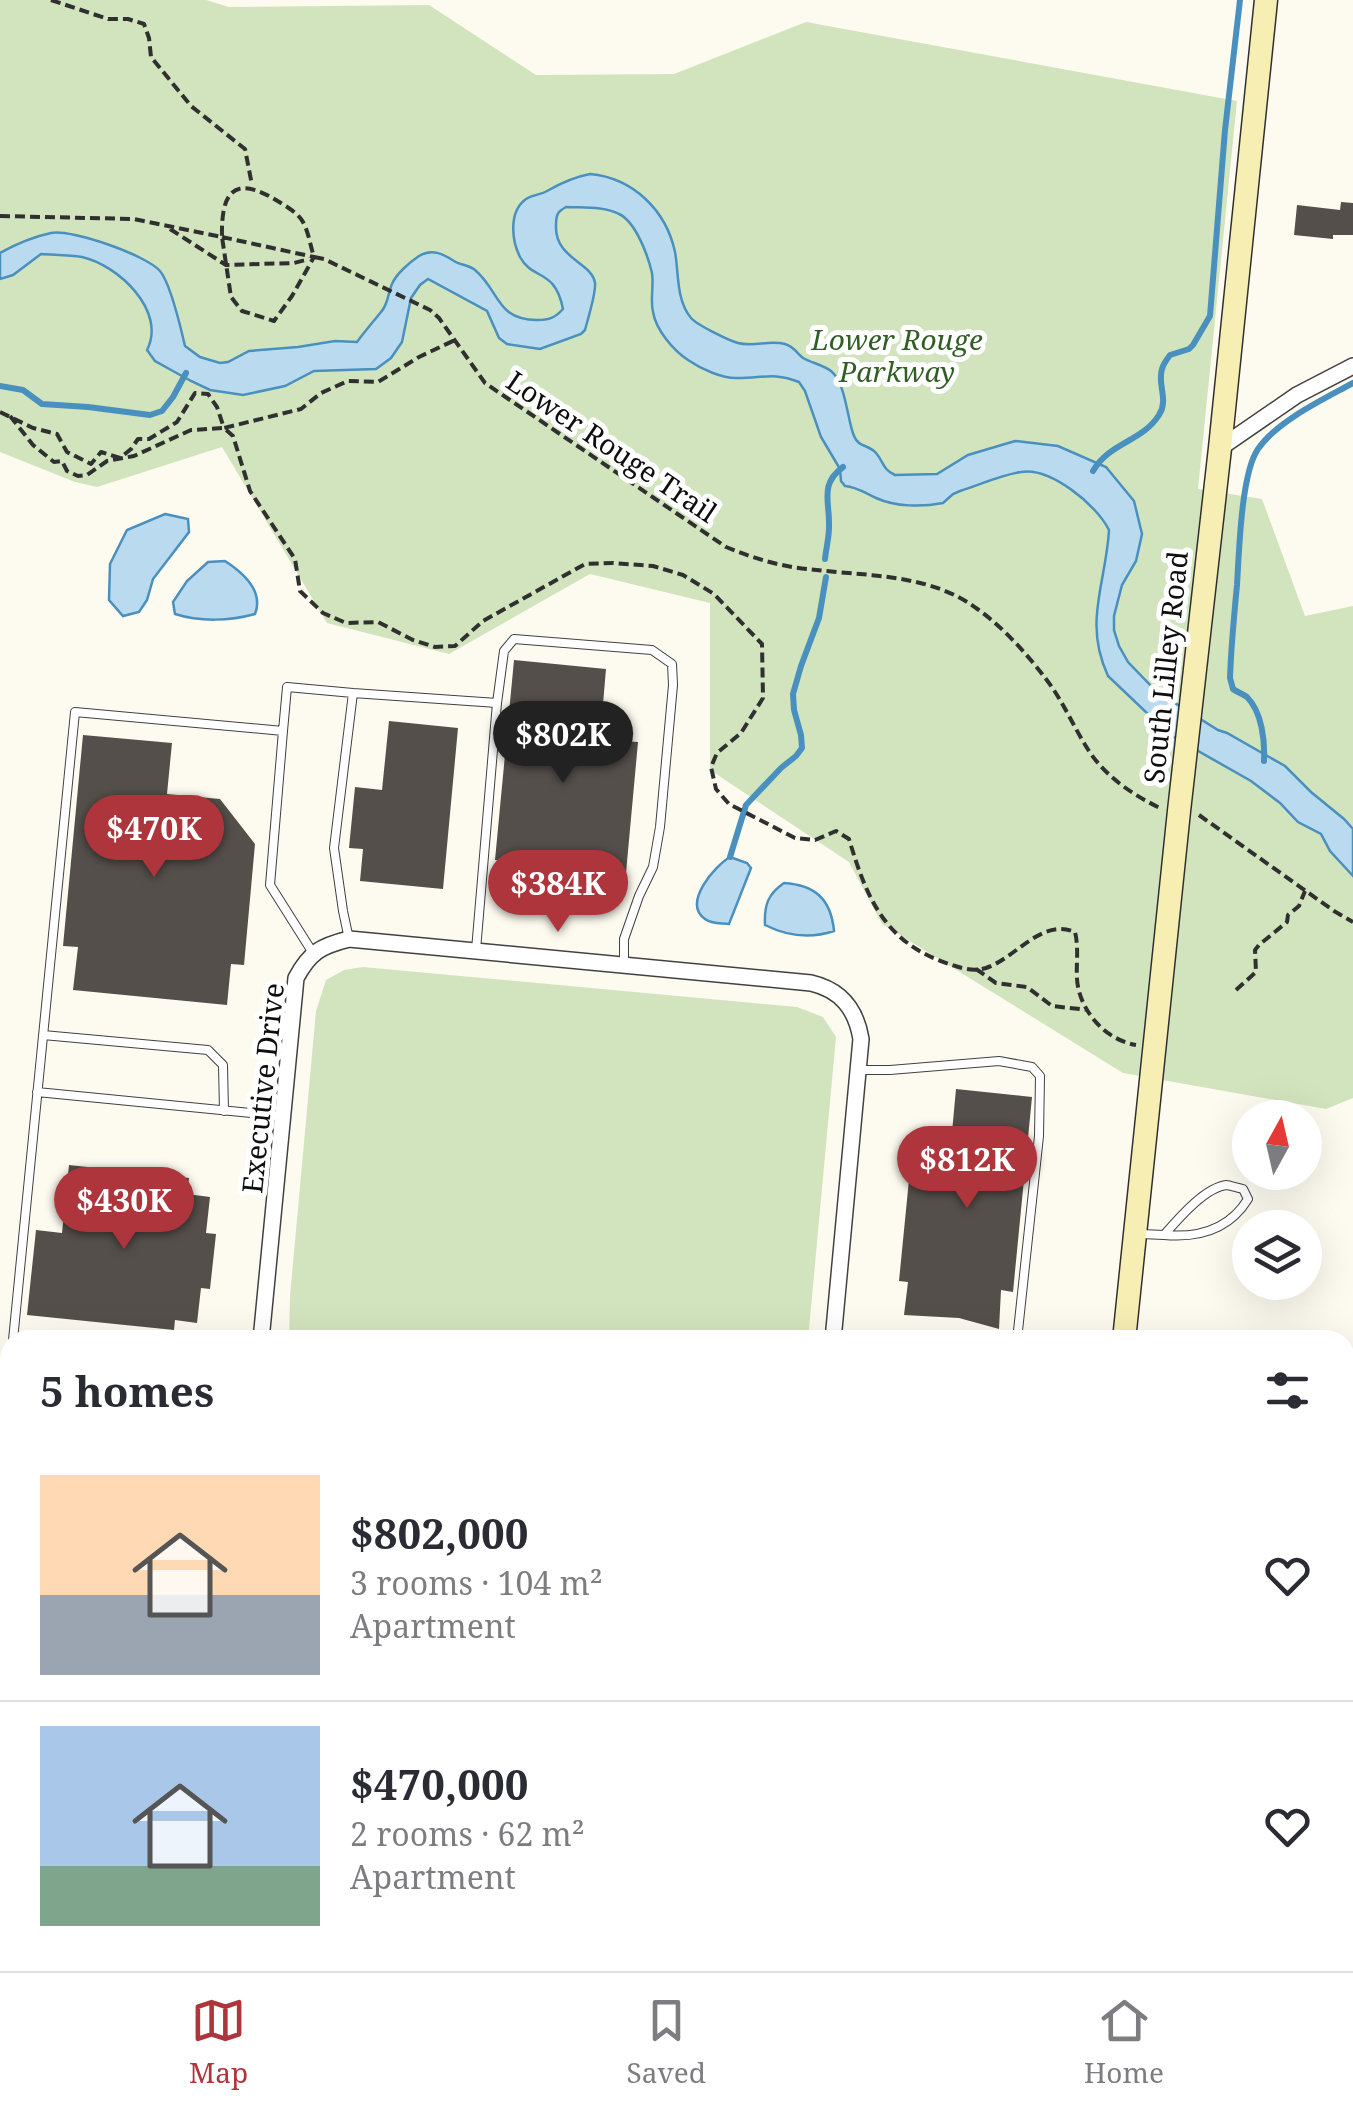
<!DOCTYPE html>
<html lang="en">
<head>
<meta charset="utf-8">
<style>
  body { margin:0; font-family:"Noto Serif",serif; background:#f7f7f7; color:#2b2b33; height:100vh; display:flex; flex-direction:column; font-size:38px; white-space:nowrap }
  * { box-sizing:border-box; margin:0 }
  p { font-size:32px; color:#7c7c81 }
  .icon { flex:none; width:55px; height:55px; fill:none; stroke:currentColor; stroke-width:2; stroke-linecap:round; stroke-linejoin:round }
  .map { position:relative; flex:1; overflow:hidden }
  .drawer { position:absolute; left:0px; top:1330px; width:1355px; height:642px; display:flex; flex-direction:column; background:#fff; border-radius:30px 30px 0 0; box-shadow:0 10px 40px #0002 }
  .drawer>* { flex:none }
  .needle { width:65px; rotate:8deg }
  .controls { position:absolute; left:1232px; top:1100px; display:grid; gap:20px }
  .controls a { display:grid; place-items:center; width:90px; height:90px; border-radius:50%; background:#fff; box-shadow:0 10px 40px #0002; font-size:50px }
  .price { position:absolute; translate:-50% -85px; padding:0 22px; border-radius:35px; background:#ae353b; color:#fff; font-size:32px; line-height:65px; filter:drop-shadow(0 2px 5px #0008) }
  .price::after { content:''; position:absolute; left:50%; top:60px; width:30px; height:22px; margin-left:-15px; background:inherit; clip-path:polygon(0 0,100% 0,50% 100%) }
  .price.selected { background:#222; color:#fff }
  ul { padding:0; list-style:none }
  li { display:flex; align-items:center; gap:30px; height:250px; padding:0 40px }
  li+li { border-top:2px solid #e1e1e2 }
  li span { display:grid; place-items:center; flex:none; width:280px; height:200px; border-radius:0px; color:#555 }
  li>.icon { margin-inline-start:auto }
  span .icon { width:120px; height:120px; fill:#fffc; stroke-width:1 }
  li b { font-size:42px }
  h2 { display:flex; justify-content:space-between; align-items:center; height:120px; padding:0 40px; font-size:42px }
  .tabs { display:flex; justify-content:space-around; align-items:center; height:140px; border-top:2px solid #e1e1e2; background:#fff; font-size:28px; color:#7c7c81 }
  .tabs a { display:grid; justify-items:center; gap:5px }
  .tabs .selected { color:#ae353b }
  .map>svg:first-child { display:block }
  .green { fill:#d2e4bd }
  .forest { fill:#b6d39e }
  .water { fill:#badbef; stroke:#4a90be; stroke-width:2.5 }
  .lines { fill:none; stroke-linecap:round; stroke-linejoin:round }
  .stream { stroke:#4a90be; stroke-width:6 }
  .building { fill:#554f4b }
  .lane-casing { stroke:#414141; stroke-width:10 }
  .street-casing { stroke:#414141; stroke-width:18 }
  .secondary-casing { stroke:#303030; stroke-width:25 }
  .primary-casing { stroke:#1f1f1f; stroke-width:28 }
  .path { stroke:#303030; stroke-width:4; stroke-dasharray:10 5; stroke-linecap:butt }
  .lane { stroke:#fff; stroke-width:8 }
  .street { stroke:#fff; stroke-width:15 }
  .secondary { stroke:#f6eeb3; stroke-width:22 }
  .primary { stroke:#e9cc75; stroke-width:25 }
  .labels { text-anchor:middle; dominant-baseline:central; stroke-width:10; stroke-linejoin:round; paint-order:stroke }
  .park-label { font-size:28px; font-style:italic; fill:#315e25; stroke:#fff }
  .street-label { font-size:28px; fill:#0e0e0e; stroke:#fff }
</style>
</head>
<body>
<div class="map">
<svg width="1353" height="1971" viewBox="0 0 1353 1971">
  <rect width="100%" height="100%" fill="#fdfbf0"/>
  <path class="green" d="M0 0H206L229 7 429 5 536 75 674 74 806 22 1237 101 1198 489 1262 499 1305 616 1353 606V1098L1326 1109 1123 1073 882 924 849 862 710 770V603L590 574 449 654 327 623 222 447 97 487 75 482 0 452Z
    M363 967 797 1007 823 1017 836 1037 808 1340H289L290 1296 316 1011 326 980 344 970Z"/>
  <path class="forest" d="M0 1609H10V1962H900L903 1971H0Z"/>
  <path class="water" d="M590 174C633 178 666 210 675 252 679 274 676 300 691 318 697 325 730 341 738 343 753 347 770 340 785 344 793 346 797 353 803 358 812 363 823 365 831 371 846 383 847 419 854 436 859 448 868 444 876 453 884 462 882 469 895 475L937 474 968 455 1015 441 1058 446 1106 467 1134 501 1142 534 1136 561 1122 585 1114 616V630L1119 646 1128 662 1156 691 1218 730 1227 733 1285 766 1311 792 1344 819 1353 829V876L1330 851 1321 834 1298 822 1280 803 1251 781 1170 735 1108 676C1083 622 1106 584 1109 530 1096 504 1050 467 1021 472 1000 475 980 485 960 491L953 494 943 503C922 507 896 507 876 498 865 493 857 487 845 486L841 481 840 469 821 437 805 391 799 382C774 372 763 378 738 378 723 379 701 369 688 360 673 350 656 330 653 312 650 299 654 286 652 273 648 256 636 222 619 214 604 206 583 208 566 207 557 212 556 215 556 226 555 259 592 262 595 283 596 294 588 318 585 330L581 334 540 349 507 344 499 338 487 311 428 279 420 285 411 298 402 342 391 358 376 369 314 371 285 386 243 395 210 390 191 381 155 361 147 350C167 311 118 265 82 257 69 255 55 255 41 254L13 275 0 279V253C16 244 32 237 51 233 72 229 146 255 160 271 171 284 181 329 185 346L200 357 220 363 228 362 249 351 298 347 335 341 357 342C365 331 373 322 381 312 388 305 388 293 392 284 396 274 410 262 419 256 432 248 443 254 454 261 460 265 469 265 475 270 500 291 496 320 537 320 549 320 555 318 563 309 555 268 533 281 520 257 512 241 508 212 526 199 532 195 540 195 547 191 561 183 574 177 590 174Z
    M165 514 188 519 189 532 153 579 147 600 139 612 123 616 109 600 110 564 127 530Z
    M225 561C242 572 264 591 255 614 230 621 200 622 175 614L173 602 187 581 208 562Z
    M730 857 747 863 751 868 729 924C721 923 711 924 705 919 682 903 715 866 730 857Z
    M784 883C815 885 831 899 834 931 810 939 787 936 765 925 764 905 768 894 784 883Z"/>
  <g class="lines">
    <path class="stream" d="M0 386 23 390 42 404 88 407 150 415 162 411 173 397 186 373
      M1093 471C1110 442 1142 442 1159 415 1169 400 1157 384 1162 369 1163 365 1167 359 1170 355L1189 349 1193 345 1210 316 1225 130 1240 0
      M825 559C826 549 829 538 829 527 830 501 819 485 843 467
      M1264 761C1265 741 1262 712 1247 697 1243 694 1237 692 1233 689L1230 678C1231 647 1234 616 1237 585 1239 554 1241 473 1258 449 1277 421 1324 399 1353 383
      M730 857 746 805 781 768 796 756 802 748 801 735 794 710 793 694 801 666 819 618 826 577"/>
  </g>
  <path class="building" d="M1341 202 1353 203V235H1333V239L1294 235 1297 205 1340 210Z
    M514 660 606 669 600 739 638 742 626 873 612 871 610 889 597 888 596 901 505 893 508 861 495 860Z
    M389 721 458 728 443 889 360 881 363 849 349 848 355 787 382 790Z
    M83 735 172 743 167 794 220 799 255 844 244 965 231 964 227 1005 73 990 78 947 63 946Z
    M956 1089 1032 1097 1013 1292 1001 1290 999 1329 959 1318 904 1315 908 1282 899 1281 913 1139 951 1143Z
    M69 1165 189 1178 187 1194 210 1197 206 1233 216 1234 210 1289 201 1288 197 1323 175 1320 174 1330 27 1315 36 1230 62 1233Z
    M1345 1706 1353 1707V1770L1345 1769Z
    M1345 1813 1353 1814V1971H1346L1348 1953H1345Z"/>
  <g class="lines">
    <defs>
      <path id="lane" d="M283 731 287 687 353 693
        M349 939 343 911 334 848 353 693 497 703 504 651 514 639 652 650 672 664 673 685 660 827 653 867 639 896 624 939V964
        M476 950 497 703
        M43 1035 208 1050 223 1065 224 1111
        M858 1070H890L999 1061 1032 1067 1040 1076 1039 1136 1017 1340
        M37 1092 282 1116
        M1141 1234 1164 1235C1178 1219 1205 1187 1227 1185 1228 1185 1242 1189 1243 1189L1248 1199C1229 1230 1198 1238 1164 1235
        M13 1340 75 712 283 731 270 885 313 953
        M1058 1971 1059 1962
        M1237 1971 1240 1962"/>
      <path id="street" d="M1220 448 1297 395 1353 366
        M261 1340 296 978C310 952 321 946 349 939L811 983C841 990 856 1009 861 1039L833 1340"/>
      <path id="secondary" d="M1124 1340 1179 811 1220 448 1266 0"/>
      <path id="primary" d="M1345 1470H1353
        M0 1482H10
        M1345 1551H1353
        M0 1570H10"/>
    </defs>
    <use href="#lane" class="lane-casing"/>
    <use href="#street" class="street-casing"/>
    <use href="#secondary" class="secondary-casing"/>
    <use href="#primary" class="primary-casing"/>
    <path class="path" d="M51 0 108 19H128L144 24 149 38 151 57 191 106 245 149 252 185
      M0 216 134 219 222 237C221 193 233 174 276 200 284 205 295 211 301 219 308 228 310 245 314 257L324 259 430 310 439 318 485 383 726 547C753 558 778 566 807 569 863 576 929 573 976 608 1002 626 1027 654 1046 679 1063 701 1074 728 1089 751 1106 777 1133 795 1160 808
      M170 229 226 265 294 263 309 259
      M222 237 314 257 292 296 274 321 242 311 231 297Z
      M0 412 33 428 57 434 67 452 91 464 101 452 120 458 131 449 138 439H149L177 422 195 393 208 394 217 407 224 428 301 409 321 393 348 381 378 382 419 357 455 340
      M10 416 33 445 54 462 62 461 67 471 78 476 87 475 107 461 134 456 191 430 224 428 233 436 250 491 295 559 300 591 323 613 346 623 378 622 413 640 435 647 455 646 483 621 585 564 613 563 653 566 683 575 714 594 762 644 763 698 741 733 717 753 711 767 716 789 729 804 795 838 815 840 836 831 849 839C867 899 885 943 949 964 961 968 973 972 986 968 1016 958 1041 918 1075 932 1079 948 1076 963 1077 979 1079 1010 1105 1040 1136 1045
      M1199 815 1334 911 1353 922
      M976 969 996 983 1027 987 1052 1006 1088 1010
      M1236 990 1256 972 1255 950 1259 945 1287 922 1288 915 1299 906 1305 891"/>
    <use href="#lane" class="lane"/>
    <use href="#street" class="street"/>
    <use href="#secondary" class="secondary"/>
    <use href="#primary" class="primary"/>
  </g>
  <g class="labels">
    <g class="park-label">
      <text x="897" y="339">Lower Rouge<tspan x="897" dy="32">Parkway</tspan></text>
    </g>
    <g class="street-label">
      <text transform="translate(612 446) rotate(34)">Lower Rouge Trail</text>
      <text transform="translate(1165 667) rotate(-84)">South Lilley Road</text>
      <text transform="translate(262 1088) rotate(-84)">Executive Drive</text>
    </g>
  </g>
</svg>
<div class="controls">
<a><svg class="needle" viewBox="-14 -14 28 28"><path d="M0-13l5 13h-10z" fill="#e53935"/><path d="M0 13l5-13h-10z" fill="#7c7c81"/></svg></a>
<a><svg class="icon" aria-label="layers" viewBox="0 0 24 24"><path d="M12 4l9 5-9 5-9-5zM3 14l9 5 9-5"/></svg></a>
</div>
<b class="price selected" style="left:563px;top:786px">$802K</b>
<b class="price" style="left:154px;top:880px">$470K</b>
<b class="price" style="left:558px;top:935px">$384K</b>
<b class="price" style="left:967px;top:1211px">$812K</b>
<b class="price" style="left:124px;top:1252px">$430K</b>
<section class="drawer">
<h2>5 homes<svg class="icon" aria-label="filters" viewBox="0 0 24 24"><path d="M4 7h16M4 17h16"/><circle cx="9" cy="7" r="2"/><circle cx="15" cy="17" r="2"/></svg></h2>
<ul>
<li><span style="background:linear-gradient(#ffd9b3 60%,#9aa5b1 0)"><svg class="icon" aria-label="home" viewBox="0 0 24 24"><path d="M3 11l9-7 9 7M6 9v11h12V9"/></svg></span><div><b>$802,000</b><p>3 rooms · 104 m²</p><p>Apartment</p></div><svg class="icon" aria-label="heart" viewBox="0 0 24 24"><path d="M12 20l-8-8c-3-5 5-10 8-4 3-6 11-1 8 4z"/></svg></li>
<li><span style="background:linear-gradient(#a9c7e8 70%,#7fa58c 0)"><svg class="icon" aria-label="home" viewBox="0 0 24 24"><path d="M3 11l9-7 9 7M6 9v11h12V9"/></svg></span><div><b>$470,000</b><p>2 rooms · 62 m²</p><p>Apartment</p></div><svg class="icon" aria-label="heart" viewBox="0 0 24 24"><path d="M12 20l-8-8c-3-5 5-10 8-4 3-6 11-1 8 4z"/></svg></li>
</ul>
</section>
</div>
<nav class="tabs">
<a class="selected"><svg class="icon" aria-label="map" viewBox="0 0 24 24"><path d="M3 6l6-2 6 2 6-2v14l-6 2-6-2-6 2zM9 4v14M15 6v14"/></svg>Map</a>
<a><svg class="icon" aria-label="saved" viewBox="0 0 24 24"><path d="M7 4h10v16l-5-4-5 4z"/></svg>Saved</a>
<a><svg class="icon" aria-label="home" viewBox="0 0 24 24"><path d="M3 11l9-7 9 7M6 9v11h12V9"/></svg>Home</a>
</nav>
</body>
</html>
